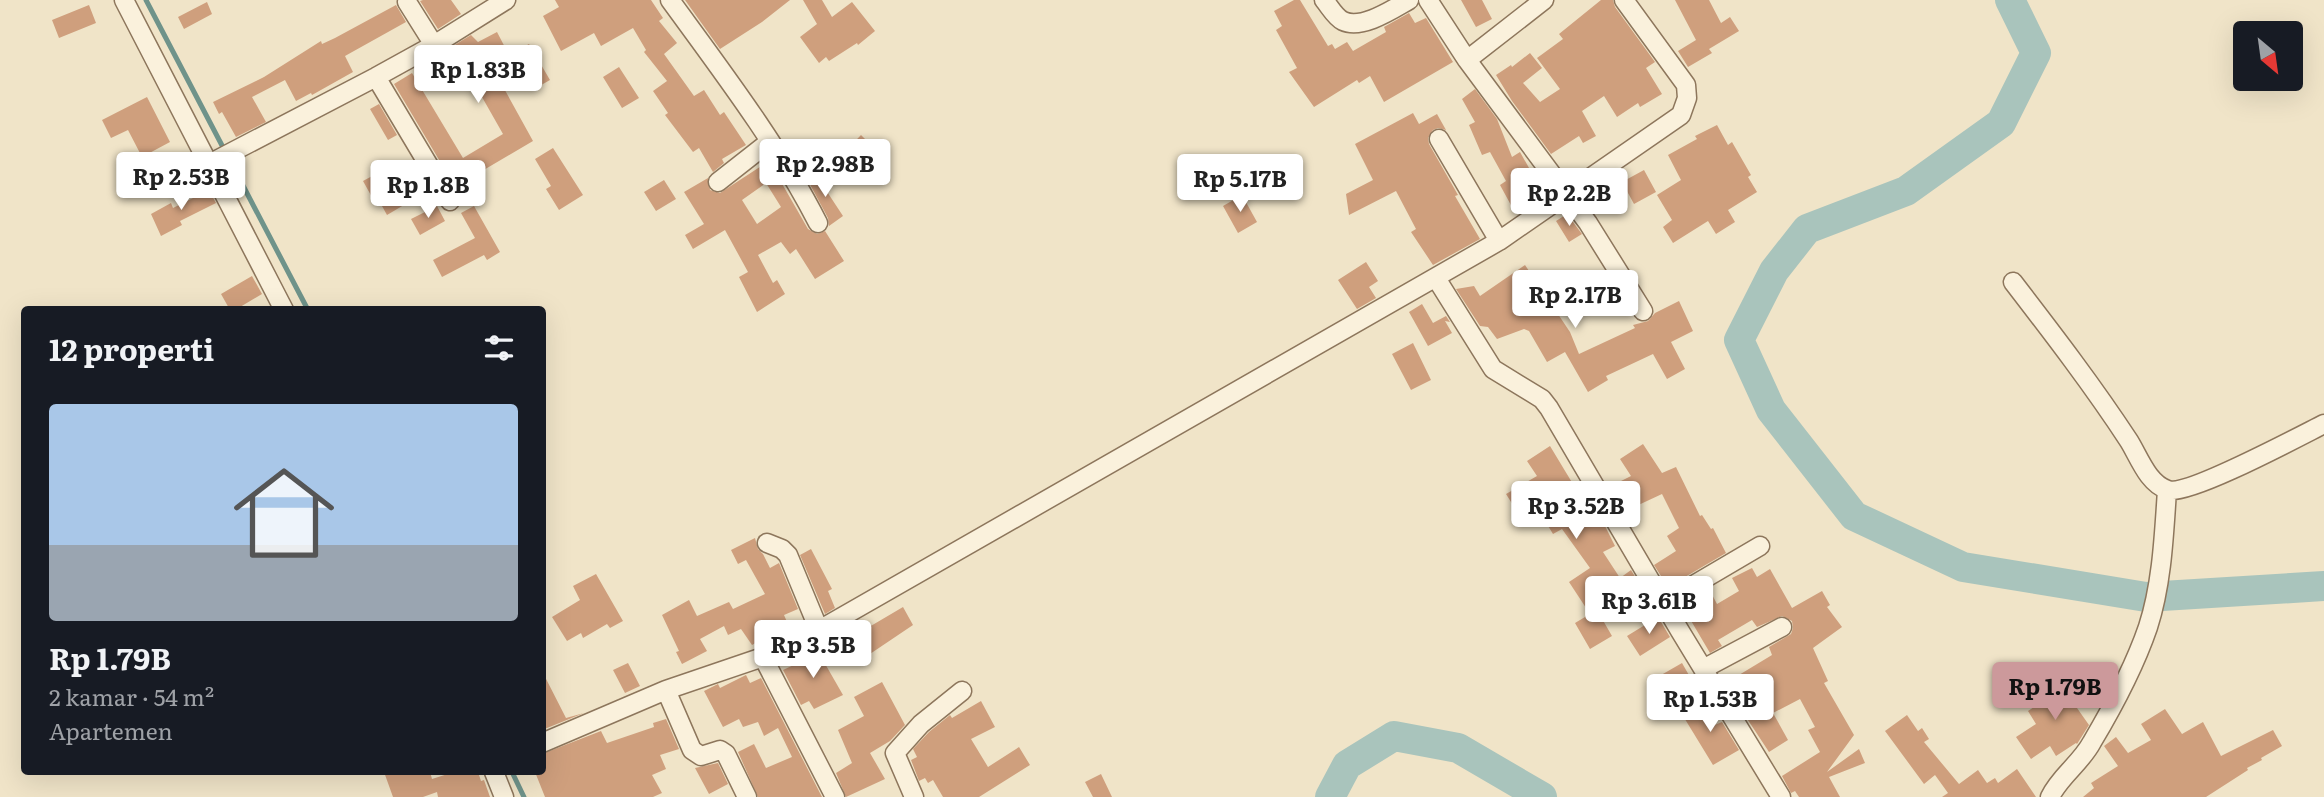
<!DOCTYPE html>
<html lang="id">
<head>
<meta charset="utf-8">
<style>
  body { margin:0; font-family:Literata,serif; background:#242831; color:#f1f3f6; height:100vh; display:flex; flex-direction:column; font-size:26px; white-space:nowrap }
  * { box-sizing:border-box; margin:0 }
  p { font-size:23px; color:#9ea1a6 }
  .icon { flex:none; width:38px; height:38px; fill:none; stroke:currentColor; stroke-width:2; stroke-linecap:round; stroke-linejoin:round }
  .map { position:relative; flex:1; overflow:hidden }
  .side { position:absolute; left:21px; top:306px; width:525px; height:469px; display:flex; flex-direction:column; background:#171b24; border-radius:7px; box-shadow:0 7px 28px #0002 }
  .side>* { flex:none }
  .needle { width:46px; rotate:151deg }
  .tools { position:absolute; left:2233px; top:21px; display:grid; gap:14px }
  .tools a { display:grid; place-items:center; width:70px; height:70px; border-radius:7px; background:#171b24; box-shadow:0 7px 28px #0002; font-size:35px }
  .price { position:absolute; translate:-50% -60px; padding:0 16px; border-radius:7px; background:#fff; color:#222; font-size:23px; line-height:46px; filter:drop-shadow(0 2px 4px #0008) }
  .price::after { content:''; position:absolute; left:50%; top:42px; width:21px; height:16px; margin-left:-10px; background:inherit; clip-path:polygon(0 0,100% 0,50% 100%) }
  .price.on { background:#cc999b; color:#111 }
  ul { padding:0; list-style:none }
  li { display:grid; align-content:center; gap:14px; height:371px; padding:0 28px }
  li span { display:grid; place-items:center; height:217px; border-radius:7px; color:#555 }
  li>.icon { margin-inline-start:auto }
  span .icon { width:126px; height:126px; fill:#fffc; stroke-width:1 }
  li b { font-size:30px }
  h2 { display:flex; justify-content:space-between; align-items:center; height:84px; padding:0 28px; font-size:30px }
  .map>svg:first-child { display:block }
  .lines { fill:none; stroke-linecap:round; stroke-linejoin:round }
  .stream { stroke:#6f938a; stroke-width:5 }
  .river { stroke:#a9c4bc; stroke-width:30 }
  .building { fill:#cf9f7d; fill-rule:evenodd }
  .minor-casing { stroke:#8d765c; stroke-width:21 }
  .minor { stroke:#faf1dc; stroke-width:18 }
</style>
</head>
<body>
<div class="map">
<svg width="2324" height="797" viewBox="0 0 2324 797">
  <rect width="100%" height="100%" fill="#f0e4c8"/>
  <g class="lines">
    <path class="stream" d="M146 0 308 310
      M512 772 524 797"/>
    <path class="river" d="M2010 0 2036 53 2001 123 1906 191 1807 229 1774 271 1739 340 1771 410 1854 516 1963 567 2146 597 2324 586
      M1330 797 1347 765 1394 736 1458 748 1542 797"/>
  </g>
  <path class="building" d="M423 0H451L461 14 438 29 420 1Z
    M555 0H651L663 18 659 21 677 43 664 54 694 96 704 90 720 115 724 112 746 145 722 159 724 163 713 172 699 148 693 152 665 115 668 113 653 91 667 81 644 52 646 50 633 28 601 46 594 33 561 51 543 16 559 7Z
    M685 0H790L762 22 720 49Z
    M803 0H822L832 17 852 2 875 31 858 45 857 43 829 61 826 57 819 63 800 37 817 24Z
    M1294 0H1300L1328 46 1332 44 1335 49 1347 42 1353 51 1386 32 1384 27 1409 13 1415 23 1426 18 1453 62 1384 102 1370 76 1359 83 1357 80 1314 107 1289 72 1297 68 1276 30 1282 26 1274 11Z
    M1461 0H1482L1492 19 1476 27Z
    M1601 0H1613L1615 7 1655 62 1646 68 1662 94 1640 107 1638 103 1617 117 1604 96 1582 111 1596 136 1583 143 1579 136 1551 154 1512 101 1496 75 1511 65 1512 67 1530 53 1542 68 1523 83 1540 102 1560 89 1537 58 1563 39 1559 34Z
    M1675 0H1709L1721 23 1730 17 1739 31 1709 49 1712 53 1688 67 1678 51 1696 40Z
    M207 2 212 14 184 29 178 17Z
    M89 5 96 23 59 38 52 20Z
    M396 5 406 22 345 56 353 72 312 95 311 93 296 101 285 80 252 97 266 122 236 137 222 112 219 114 213 102 264 77 321 41 322 44 335 38Z
    M497 32 509 55 529 44 550 80 536 88 526 70 501 83 533 141 465 181 464 179 454 185 394 84 412 73 463 158 503 134 453 46 471 35 478 42Z
    M619 67 639 98 622 108 603 77Z
    M1475 89 1497 119 1512 157 1520 152 1542 191 1512 207 1500 185 1506 181 1490 152 1482 155 1469 125 1475 122 1462 99Z
    M147 97 170 142 142 157 128 130 111 138 102 120Z
    M379 104 397 135 388 140 370 109Z
    M1413 113 1419 124 1437 114 1446 130 1438 128 1433 130 1428 138 1429 144 1458 195 1455 196 1480 239 1433 265 1411 232 1416 229 1396 191 1349 215 1346 194 1373 180 1355 144Z
    M1717 125 1728 145 1732 142 1751 175 1748 177 1757 192 1728 210 1735 222 1716 234 1708 221 1673 243 1663 227 1672 220 1657 195 1681 180 1668 155 1697 139 1695 136Z
    M861 135 885 159 874 170 871 167 852 185 832 165Z
    M553 148 583 195 559 210 546 189 551 186 535 159Z
    M769 161 808 229 817 234 825 231 844 261 815 279 796 249 790 254 781 242 758 255 773 283 777 280 785 294 757 312 739 277 748 272 725 230 693 249 685 235 704 224 684 192 708 178 710 190 720 193ZM766 183 781 207 757 224 742 200Z
    M398 162 408 180 404 182 414 199 387 215 377 197 373 199 363 181Z
    M1644 170 1656 192 1634 204 1622 182Z
    M814 172 843 216 829 226 828 218 806 177Z
    M664 180 676 199 656 211 644 192Z
    M209 190 216 203 180 221 182 225 161 236 151 214 171 203 173 208Z
    M1242 195 1257 222 1238 233 1223 206Z
    M437 206 445 221 420 235 411 219Z
    M474 206 500 252 487 260 484 255 442 277 433 260 475 238 461 213Z
    M1567 214 1582 234 1569 242 1556 221Z
    M1366 262 1378 281 1369 287 1376 298 1357 309 1338 280Z
    M1525 265 1570 332 1579 354 1635 328 1633 325 1648 321 1655 313 1679 301 1693 331 1671 342 1685 369 1667 379 1653 354 1606 376 1608 380 1588 392 1565 352 1547 362 1529 331 1524 329 1497 339 1488 327 1480 326 1456 289 1474 286 1480 296Z
    M252 276 262 294 235 310H230L221 294Z
    M1422 304 1433 323 1446 316 1450 322 1445 321 1452 333 1428 346 1409 312Z
    M1413 343 1431 380 1411 390 1392 354Z
    M1643 444 1662 473 1676 467 1700 516 1702 515 1711 529 1713 528 1726 553 1668 587 1654 565 1676 551 1667 536 1679 528 1662 494 1632 508 1619 482 1631 476 1620 459Z
    M1550 446 1582 499 1583 498 1594 516 1598 513 1606 528 1615 546 1603 552 1620 578 1631 570 1642 588 1601 617 1612 636 1590 649 1575 623 1590 614 1569 582 1590 568 1562 529 1553 534 1539 511 1523 521 1506 494 1537 476 1527 461Z
    M755 538 758 549 763 554 770 568 779 563 798 609 784 615 791 631 776 638 774 633 752 645 741 629 728 635 724 626 700 639 707 651 682 664 676 652 679 651 662 615 689 600 697 616 729 602 733 609 765 594 746 560 738 564 731 550Z
    M811 549 832 589 828 591 835 608 825 614 800 555Z
    M1752 568 1757 577 1770 569 1792 608 1822 591 1830 605 1827 607 1842 627 1813 648 1828 681 1824 683 1854 735 1827 772 1859 749 1865 763 1829 777 1840 797H1799L1795 791 1791 793 1782 776 1820 752 1808 730 1815 727 1800 699 1773 713 1788 740 1769 752 1742 711 1746 709 1729 681 1772 655 1769 647 1791 634 1793 628 1792 621 1782 616 1757 627 1752 620 1718 640 1722 646 1710 653 1690 619 1697 615 1690 601 1709 589 1717 604 1739 591 1732 578Z
    M596 574 623 621 610 628 607 624 583 638 581 633 567 641 552 617 580 600 573 586Z
    M903 607 913 625 864 658 848 631 861 624 864 630Z
    M1658 617 1670 637 1640 656 1627 636Z
    M816 648 843 695 814 709 809 701 801 705 783 670 800 662 797 658Z
    M628 663 640 686 625 693 613 670Z
    M1682 663 1690 677 1658 698 1649 682Z
    M542 671 566 718 584 713 542 730Z
    M746 675 750 683 761 678 822 797H758L738 752 754 744 766 768 792 757 778 728 764 736 758 722 743 727 739 719 723 727 704 691 718 684 720 688Z
    M2064 678 2082 704 2077 708 2089 725 2077 744 2076 743 2056 756 2050 746 2031 759 2016 737 2036 724 2028 711 2051 696 2047 690Z
    M882 682 905 725 890 741 870 753 885 779 846 797 836 773 852 763 838 730 864 716 854 697Z
    M981 701 995 727 971 739 988 767 1019 747 1030 765 979 797H943L933 780 928 783 925 778 919 781 911 760 917 757 913 749 929 732 950 715 952 718Z
    M1696 701 1712 726 1722 722 1739 750 1713 765 1680 711Z
    M2165 709 2182 734 2203 722 2221 756 2273 730 2282 746 2261 758 2262 760 2247 768 2248 770 2206 797H2083L2094 788 2091 783 2118 766 2104 746 2116 737 2128 753 2151 740 2141 724Z
    M1907 715 1918 731 1922 728 1929 739 1924 742 1959 784 1978 770 1987 783 1995 778 1998 783 2017 769 2036 797H1942L1948 793 1935 775 1924 784 1885 731Z
    M666 719 679 749 660 755 666 769 652 775 662 793 653 797H545L535 772H542V754L601 731 607 743 654 727 653 723Z
    M718 763 728 784 709 794 695 768Z
    M384 772H430L432 779 454 772H478L481 781 484 780 490 797H438L437 792 423 797H393Z
    M1101 774 1112 797H1093L1085 782Z"/>
  <g class="lines">
    <defs>
      <path id="minor" d="M124 0 284 310
        M670 0C721 70 779 146 818 223
        M1324 0C1330 7 1335 17 1343 21 1362 30 1393 9 1409 0
        M1428 0 1467 60 1588 223 1643 311
        M407 2 434 45
        M1467 60 1544 0
        M376 77 450 201
        M1439 139 1499 241
        M209 164 376 77 434 45 506 0
        M718 182 769 142
        M1436 278 1493 369 1542 399 1549 408 1680 631 1781 797
        M2013 282C2053 334 2093 386 2129 441 2139 457 2148 484 2168 490 2188 496 2300 436 2324 424
        M767 543 782 549 788 555 819 630
        M1663 603 1760 546
        M763 657 835 797
        M1703 669 1782 627
        M666 690 692 750 701 756 720 750 726 754 747 797
        M542 743 666 690 763 657 819 630 1499 241 1681 115 1687 98 1686 85 1624 0
        M494 772 504 797
        M914 797 895 753 921 724 962 691
        M2050 797C2060 776 2081 763 2092 742 2114 705 2134 668 2148 627 2162 584 2164 535 2167 490"/>
    </defs>
    <use href="#minor" class="minor-casing"/>
    <use href="#minor" class="minor"/>
  </g>
</svg>
<div class="tools">
<a><svg class="needle" viewBox="-14 -14 28 28"><path d="M0-13l5 13h-10z" fill="#e53935"/><path d="M0 13l5-13h-10z" fill="#9ea1a6"/></svg></a>
</div>
<b class="price" style="left:478px;top:105px">Rp 1.83B</b>
<b class="price" style="left:825px;top:199px">Rp 2.98B</b>
<b class="price" style="left:181px;top:212px">Rp 2.53B</b>
<b class="price" style="left:1240px;top:214px">Rp 5.17B</b>
<b class="price" style="left:428px;top:220px">Rp 1.8B</b>
<b class="price" style="left:1569px;top:228px">Rp 2.2B</b>
<b class="price" style="left:1575px;top:330px">Rp 2.17B</b>
<b class="price" style="left:1576px;top:541px">Rp 3.52B</b>
<b class="price" style="left:1649px;top:636px">Rp 3.61B</b>
<b class="price" style="left:813px;top:680px">Rp 3.5B</b>
<b class="price on" style="left:2055px;top:722px">Rp 1.79B</b>
<b class="price" style="left:1710px;top:734px">Rp 1.53B</b>
<section class="side">
<h2>12 properti<svg class="icon" aria-label="filters" viewBox="0 0 24 24"><path d="M4 7h16M4 17h16"/><circle cx="9" cy="7" r="2"/><circle cx="15" cy="17" r="2"/></svg></h2>
<ul>
<li><span style="background:linear-gradient(#a9c7e8 65%,#9aa5b1 0)"><svg class="icon" aria-label="home" viewBox="0 0 24 24"><path d="M3 11l9-7 9 7M6 9v11h12V9"/></svg></span><div><b>Rp 1.79B</b><p>2 kamar · 54 m²</p><p>Apartemen</p></div></li>
</ul>
</section>
</div>
</body>
</html>
